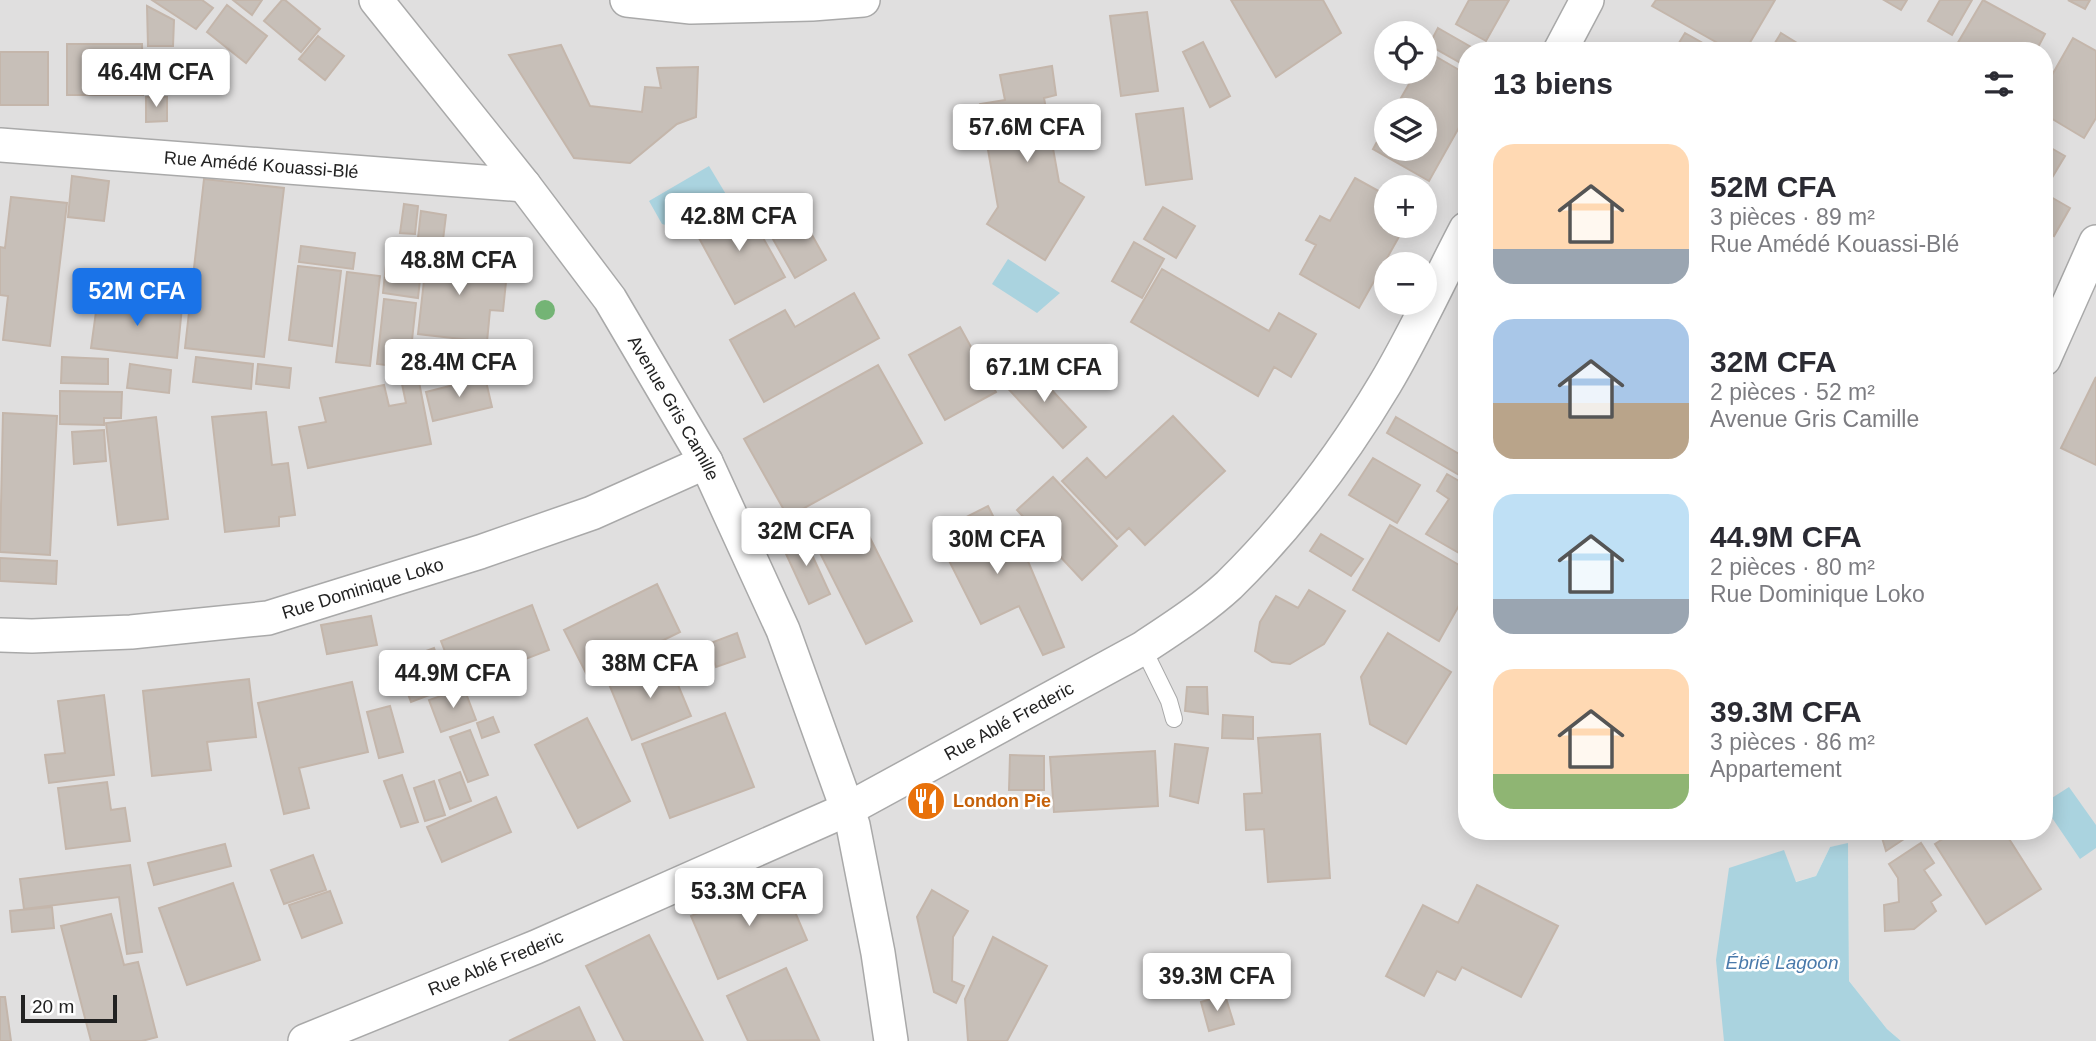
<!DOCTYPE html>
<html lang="fr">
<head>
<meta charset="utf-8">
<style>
  body { margin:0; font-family:Arial,sans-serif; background:#f2f2f3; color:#2b2b33; height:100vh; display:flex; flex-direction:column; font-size:26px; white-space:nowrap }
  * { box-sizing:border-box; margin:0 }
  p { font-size:23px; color:#7c7c81 }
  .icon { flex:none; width:38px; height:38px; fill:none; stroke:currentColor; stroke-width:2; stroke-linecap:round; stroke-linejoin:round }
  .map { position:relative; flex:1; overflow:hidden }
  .drawer { position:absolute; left:1458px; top:42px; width:595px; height:798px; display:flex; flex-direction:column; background:#fff; border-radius:28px; box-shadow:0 4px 18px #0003 }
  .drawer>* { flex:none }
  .controls { position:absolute; left:1374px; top:21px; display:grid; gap:14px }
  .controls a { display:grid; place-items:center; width:63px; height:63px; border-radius:50%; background:#fff; box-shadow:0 4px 18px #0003; font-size:35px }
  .scale { position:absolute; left:21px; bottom:18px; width:96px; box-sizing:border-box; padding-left:7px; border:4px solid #222; border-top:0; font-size:19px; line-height:24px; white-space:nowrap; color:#222; -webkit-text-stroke:5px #fff; paint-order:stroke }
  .price { position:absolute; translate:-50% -60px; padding:0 16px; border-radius:7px; background:#fff; color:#222; font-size:23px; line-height:46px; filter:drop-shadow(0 2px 4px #0008) }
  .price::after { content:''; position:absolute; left:50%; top:42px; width:21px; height:16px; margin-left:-10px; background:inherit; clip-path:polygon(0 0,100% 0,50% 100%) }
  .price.current { background:#1a73e8; color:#fff }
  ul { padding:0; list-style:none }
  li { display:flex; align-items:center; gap:21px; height:175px; padding:0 35px }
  li span { display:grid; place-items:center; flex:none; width:196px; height:140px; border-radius:21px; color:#555 }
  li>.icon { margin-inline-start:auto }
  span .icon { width:84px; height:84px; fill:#fffc; stroke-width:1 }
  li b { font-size:30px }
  h2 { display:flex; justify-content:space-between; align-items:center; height:84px; padding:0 35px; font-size:30px }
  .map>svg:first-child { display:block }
  .residential { fill:#e0dfdf; fill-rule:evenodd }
  .water { fill:#aad3df }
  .building { fill:#c7bfb8; stroke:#c4b6ab; stroke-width:2 }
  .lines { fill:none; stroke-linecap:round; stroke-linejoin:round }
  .lane-casing { stroke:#a9a9a9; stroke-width:18 }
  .street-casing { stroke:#a9a9a9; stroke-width:36 }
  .lane { stroke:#fff; stroke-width:16 }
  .street { stroke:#fff; stroke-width:33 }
  .tree { fill:#74b475 }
  .labels { text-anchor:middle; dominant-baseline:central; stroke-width:5; stroke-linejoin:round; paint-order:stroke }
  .street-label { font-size:18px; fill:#222; stroke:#fff }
  .food-label { font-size:18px; font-weight:bold; fill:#c56008; stroke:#fff; text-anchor:start }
  .water-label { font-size:19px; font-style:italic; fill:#4a7aab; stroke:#fff }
</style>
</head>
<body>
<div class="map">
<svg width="2096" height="1041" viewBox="0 0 2096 1041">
  <rect width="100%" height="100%" fill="#f2efe9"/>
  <path class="residential" d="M0 0H2096V1041H1901L1887 1029 1849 981 1848 844 1830 847 1816 876 1795 882 1724 1041H0ZM1386 33H1424V72H1386ZM1466 51H2044V831H1466ZM1386 110H1424V149H1386ZM1386 187H1424V226H1386ZM1386 264H1424V303H1386Z"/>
  <path class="water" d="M709 166 730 201 681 229 662 224 649 201Z
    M1008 259 1060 293 1037 313 992 284Z
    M2069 787 2096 825V848L2080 859 2044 806V803Z
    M1848 843 1849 981 1887 1029 1901 1041H1724L1716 960 1729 868 1784 850 1796 882 1816 876 1830 847Z"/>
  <path class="building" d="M152 0H202L213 8 196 29Z
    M233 0H262L252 15Z
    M282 0H285L320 29 301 52 264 21Z
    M1231 0H1323L1341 33 1276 77Z
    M1469 0H1509L1486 41 1456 24Z
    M1656 0H1775L1745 51H1732L1652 6Z
    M1884 0H1907L1901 10Z
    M1940 0H1972L1952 35 1928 21Z
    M1983 0 2045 34 2036 51H1953Z
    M2068 0H2090L2085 9Z
    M227 5 267 36 246 63 207 32Z
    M147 6 174 20 173 46H148Z
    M1147 12 1158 91 1121 96 1110 16Z
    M1438 28 1478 51H1466V66L1429 45Z
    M1685 33 1717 51H1674Z
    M1781 33 1810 51H1770Z
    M318 36 344 56 325 80 299 59Z
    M2073 38 2096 51V118L2084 138 2044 114V81L2048 82Z
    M1203 42 1230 96 1210 107 1183 52Z
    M67 44H142L143 95H67Z
    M561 45 590 106 642 112 645 87 661 88 657 68 698 67 696 117 677 124 630 163 574 158 509 55Z
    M0 52H48V105H0Z
    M1428 52 1466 74V115L1429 181 1373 149 1386 125V149H1424V110H1394L1416 72H1424V57Z
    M154 55V85H145V56Z
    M1052 66 1056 95 1044 98 1059 182 1084 197 1045 260 987 224 998 207 980 104 1005 100 1000 75Z
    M146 97H167V121L146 122Z
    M1183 108 1192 179 1146 185 1136 114Z
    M2044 144 2065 156 2044 191Z
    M72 176 109 181 104 221 68 217Z
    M1355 178 1386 195V226H1405L1359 308 1300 274 1316 245 1306 240 1320 216 1330 221Z
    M204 179 284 188 264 357 185 348Z
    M2044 193 2070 208 2054 236 2044 230Z
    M11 197 67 203 50 346 3 340 8 296 0 295V247L5 248Z
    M793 201 826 260 795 278 761 218Z
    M743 202 785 277 735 304 694 229Z
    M404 204 418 206 415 234 400 233Z
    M1163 207 1195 226 1176 258 1144 239Z
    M421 211 446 215 443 240 418 238Z
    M1134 242 1164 259 1142 298 1112 281Z
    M428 245 464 250 462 266 507 272 503 311 490 310 487 342 418 334Z
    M301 246 355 253 353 269 299 262Z
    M387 255 422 260 418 298 383 293Z
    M298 266 341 271 332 346 289 340Z
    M1162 269 1269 331 1279 313 1316 334 1291 377 1274 367 1258 396 1131 322Z
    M347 272 380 276 370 366 336 362Z
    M854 293 879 338 764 402 730 340 785 310 795 327Z
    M98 297 182 307 177 358 91 348Z
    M384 299 416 303 409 368 377 364Z
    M960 327 996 392 945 420 909 355Z
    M433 342 482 343 480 362 441 375Z
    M62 357 108 359V384L61 383Z
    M196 357 253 364 251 389 193 382Z
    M1024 360 1086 427 1063 448 1001 381Z
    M130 364 171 370 169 393 127 388Z
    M258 364 291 368 289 388 256 384Z
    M878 365 922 443 788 517 744 439Z
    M485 377 492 407 433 421 426 392Z
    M2096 377V465L2061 448Z
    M419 382 431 444 308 468 299 427 326 422 320 398 384 385 389 406 406 403 402 384Z
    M60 391 122 392 121 418H104V425L60 424Z
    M266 412 272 465 288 463 295 515 279 517V526L225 532 212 417Z
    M3 413 57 416 50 555 0 552Z
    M1173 416 1225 471 1145 545 1129 528 1117 539 1062 481 1087 458 1106 478Z
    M156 417 168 519 118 525 106 423Z
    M1396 417 1466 458V479L1387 433Z
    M104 430 106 461 74 464 72 432Z
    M1373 458 1420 485 1397 523 1349 495Z
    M1447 474 1466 485V557L1426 534 1449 499 1437 491Z
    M1053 477 1117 546 1082 580 1017 510Z
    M988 506 1010 550 1022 547 1064 647 1043 655 1019 606 981 624 935 533Z
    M841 520 845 529 819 542 815 533Z
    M1390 525 1466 569V593L1439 641 1353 590Z
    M864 526 912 621 866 644 818 549Z
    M802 533 830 594 809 604 781 543Z
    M1321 534 1363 559 1351 576 1310 551Z
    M0 558 57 561 56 584 0 581Z
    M657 584 680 632 588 677 564 630Z
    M1309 590 1345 611 1324 644 1290 664 1272 662 1255 651 1260 622 1276 596 1298 608Z
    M532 605 549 650 458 685 441 641Z
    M371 616 377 645 327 654 321 625Z
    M737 633 745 657 716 667 708 644Z
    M1388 633 1451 672 1406 744 1370 724 1361 677Z
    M434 648 448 688 411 702 396 662Z
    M668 661 691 716 632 740 609 684Z
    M249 679 256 737 207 742 211 770 152 776 143 691Z
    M352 682 368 752 299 768 309 808 284 814 258 703Z
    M1187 687H1207L1208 714 1185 711Z
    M464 688 476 720 441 732 429 700Z
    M104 695 114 775 49 783 45 755 65 753 58 701Z
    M390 706 403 752 379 758 367 712Z
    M725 713 754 787 670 818 642 744Z
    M1223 715 1253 717V739L1222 738Z
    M493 717 499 732 482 738 477 723Z
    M587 718 630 801 578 828 535 745Z
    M470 730 488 775 468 782 450 737Z
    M1320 734 1330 878 1268 882 1264 829 1246 830 1244 794 1262 793 1258 738Z
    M1175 744 1208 748 1198 803 1170 796Z
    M1155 751 1158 806 1054 812 1050 757Z
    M1010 755 1044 756V790H1009Z
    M460 772 471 801 450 809 439 780Z
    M402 775 418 822 401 827 384 781Z
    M434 781 445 815 425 821 414 788Z
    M107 782 111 810 125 808 130 841 66 849 58 788Z
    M496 797 511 832 442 862 427 827Z
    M1880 831H1916L1886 851Z
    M1955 831H2004L2041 889 1986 924 1935 844Z
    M1921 843 1934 863 1924 870 1941 895 1931 902 1936 911 1914 929 1885 931 1884 905 1899 902 1898 878 1889 864Z
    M225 844 231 866 154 885 148 863Z
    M313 855 326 890 284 904 271 870Z
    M130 865 142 952 127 954 119 897 24 909 20 879Z
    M780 877 807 940 718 979 691 916Z
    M233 883 260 960 187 985 159 908Z
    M1477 885 1558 926 1521 997 1462 967 1455 980 1437 971 1424 996 1386 976 1423 905 1458 923Z
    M932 890 968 911 953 937 952 981 964 986 956 1003 934 992 917 917Z
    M330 891 342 923 302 938 289 905Z
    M52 907 54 928 12 932 10 911Z
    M111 914 124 965 138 962 157 1037 142 1041H91L61 926Z
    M649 935 703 1041H624L586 966Z
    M993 937 1047 966 1007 1041H968L965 999Z
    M786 968 819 1040 748 1041 727 996Z
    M1225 995 1234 1024 1209 1031 1201 1002Z
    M0 997H5L11 1041H0Z
    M579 1007 595 1041H509Z"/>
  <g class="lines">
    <defs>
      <path id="lane" d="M1143 648 1169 701 1174 719"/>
      <g id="street">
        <path id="s1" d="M376 0 524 185 610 299 706 462 783 630 853 825 878 953 891 1041"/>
        <path d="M627 0 691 7 812 4 863 0"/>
        <path d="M1560 51 1587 0"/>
        <path id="s2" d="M0 145 524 185"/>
        <path d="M2044 359 2096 242"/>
        <path id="s3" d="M0 635 32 636 131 632 268 618 480 552 592 513 706 462"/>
        <path id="s4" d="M305 1041 536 947 848 809 1143 648C1173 628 1203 609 1229 585 1289 526 1342 456 1385 384 1415 334 1439 280 1466 229"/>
      </g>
    </defs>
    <use href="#lane" class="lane-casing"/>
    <use href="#street" class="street-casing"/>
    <use href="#lane" class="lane"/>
    <use href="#street" class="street"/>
  </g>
  <circle class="tree" cx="545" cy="310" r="10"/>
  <defs>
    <symbol id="restaurant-disc" viewBox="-11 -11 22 22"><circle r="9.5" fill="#e8710a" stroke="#fff"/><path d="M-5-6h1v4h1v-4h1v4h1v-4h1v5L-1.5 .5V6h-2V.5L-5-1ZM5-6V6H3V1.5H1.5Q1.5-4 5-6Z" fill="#fff"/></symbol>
  </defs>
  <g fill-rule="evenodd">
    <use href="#restaurant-disc" x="904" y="779" width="44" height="44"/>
  </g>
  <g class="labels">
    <g class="street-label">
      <text stroke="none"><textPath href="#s2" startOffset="262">Rue Amédé Kouassi-Blé</textPath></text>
      <text stroke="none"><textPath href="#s1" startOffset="506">Avenue Gris Camille</textPath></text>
      <text stroke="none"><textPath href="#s3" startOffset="368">Rue Dominique Loko</textPath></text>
      <text stroke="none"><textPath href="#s4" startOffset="774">Rue Ablé Frederic</textPath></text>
      <text stroke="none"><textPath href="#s4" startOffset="206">Rue Ablé Frederic</textPath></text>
    </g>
    <g class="food-label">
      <text x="953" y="801">London Pie</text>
    </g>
    <g class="water-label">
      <text x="1782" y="962">Ébrié Lagoon</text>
    </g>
  </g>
</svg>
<div class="controls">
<a><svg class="icon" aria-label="locate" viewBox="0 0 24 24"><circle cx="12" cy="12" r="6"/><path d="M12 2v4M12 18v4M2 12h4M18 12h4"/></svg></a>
<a><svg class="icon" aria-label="layers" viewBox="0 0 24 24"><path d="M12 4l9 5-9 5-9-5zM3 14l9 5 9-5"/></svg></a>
<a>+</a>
<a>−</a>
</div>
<div class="scale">20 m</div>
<b class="price" style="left:156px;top:109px">46.4M CFA</b>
<b class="price" style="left:1027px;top:164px">57.6M CFA</b>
<b class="price" style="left:739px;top:253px">42.8M CFA</b>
<b class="price" style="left:459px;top:297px">48.8M CFA</b>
<b class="price current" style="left:137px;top:328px">52M CFA</b>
<b class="price" style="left:459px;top:399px">28.4M CFA</b>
<b class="price" style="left:1044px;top:404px">67.1M CFA</b>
<b class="price" style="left:806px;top:568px">32M CFA</b>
<b class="price" style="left:997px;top:576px">30M CFA</b>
<b class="price" style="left:650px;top:700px">38M CFA</b>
<b class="price" style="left:453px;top:710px">44.9M CFA</b>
<b class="price" style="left:749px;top:928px">53.3M CFA</b>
<b class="price" style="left:1217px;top:1013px">39.3M CFA</b>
<section class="drawer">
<h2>13 biens<svg class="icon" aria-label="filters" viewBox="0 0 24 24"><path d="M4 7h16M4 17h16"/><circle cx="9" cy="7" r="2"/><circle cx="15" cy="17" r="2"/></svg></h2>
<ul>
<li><span style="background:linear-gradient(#ffd9b3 75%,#9aa5b1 0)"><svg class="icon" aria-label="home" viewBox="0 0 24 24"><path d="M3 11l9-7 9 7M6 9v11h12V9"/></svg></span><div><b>52M CFA</b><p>3 pièces · 89 m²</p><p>Rue Amédé Kouassi-Blé</p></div></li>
<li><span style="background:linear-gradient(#a9c7e8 60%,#b9a48a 0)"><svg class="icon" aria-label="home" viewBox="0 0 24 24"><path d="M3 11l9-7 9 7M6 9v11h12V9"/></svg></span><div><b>32M CFA</b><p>2 pièces · 52 m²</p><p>Avenue Gris Camille</p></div></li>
<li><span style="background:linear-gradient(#bfe0f5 75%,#9aa5b1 0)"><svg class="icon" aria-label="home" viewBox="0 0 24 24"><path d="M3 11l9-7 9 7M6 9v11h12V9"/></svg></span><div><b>44.9M CFA</b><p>2 pièces · 80 m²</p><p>Rue Dominique Loko</p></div></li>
<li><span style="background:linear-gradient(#ffd9b3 75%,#8fb573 0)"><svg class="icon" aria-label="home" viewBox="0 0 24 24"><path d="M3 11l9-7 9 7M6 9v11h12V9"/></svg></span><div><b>39.3M CFA</b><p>3 pièces · 86 m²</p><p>Appartement</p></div></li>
</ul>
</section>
</div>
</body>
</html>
